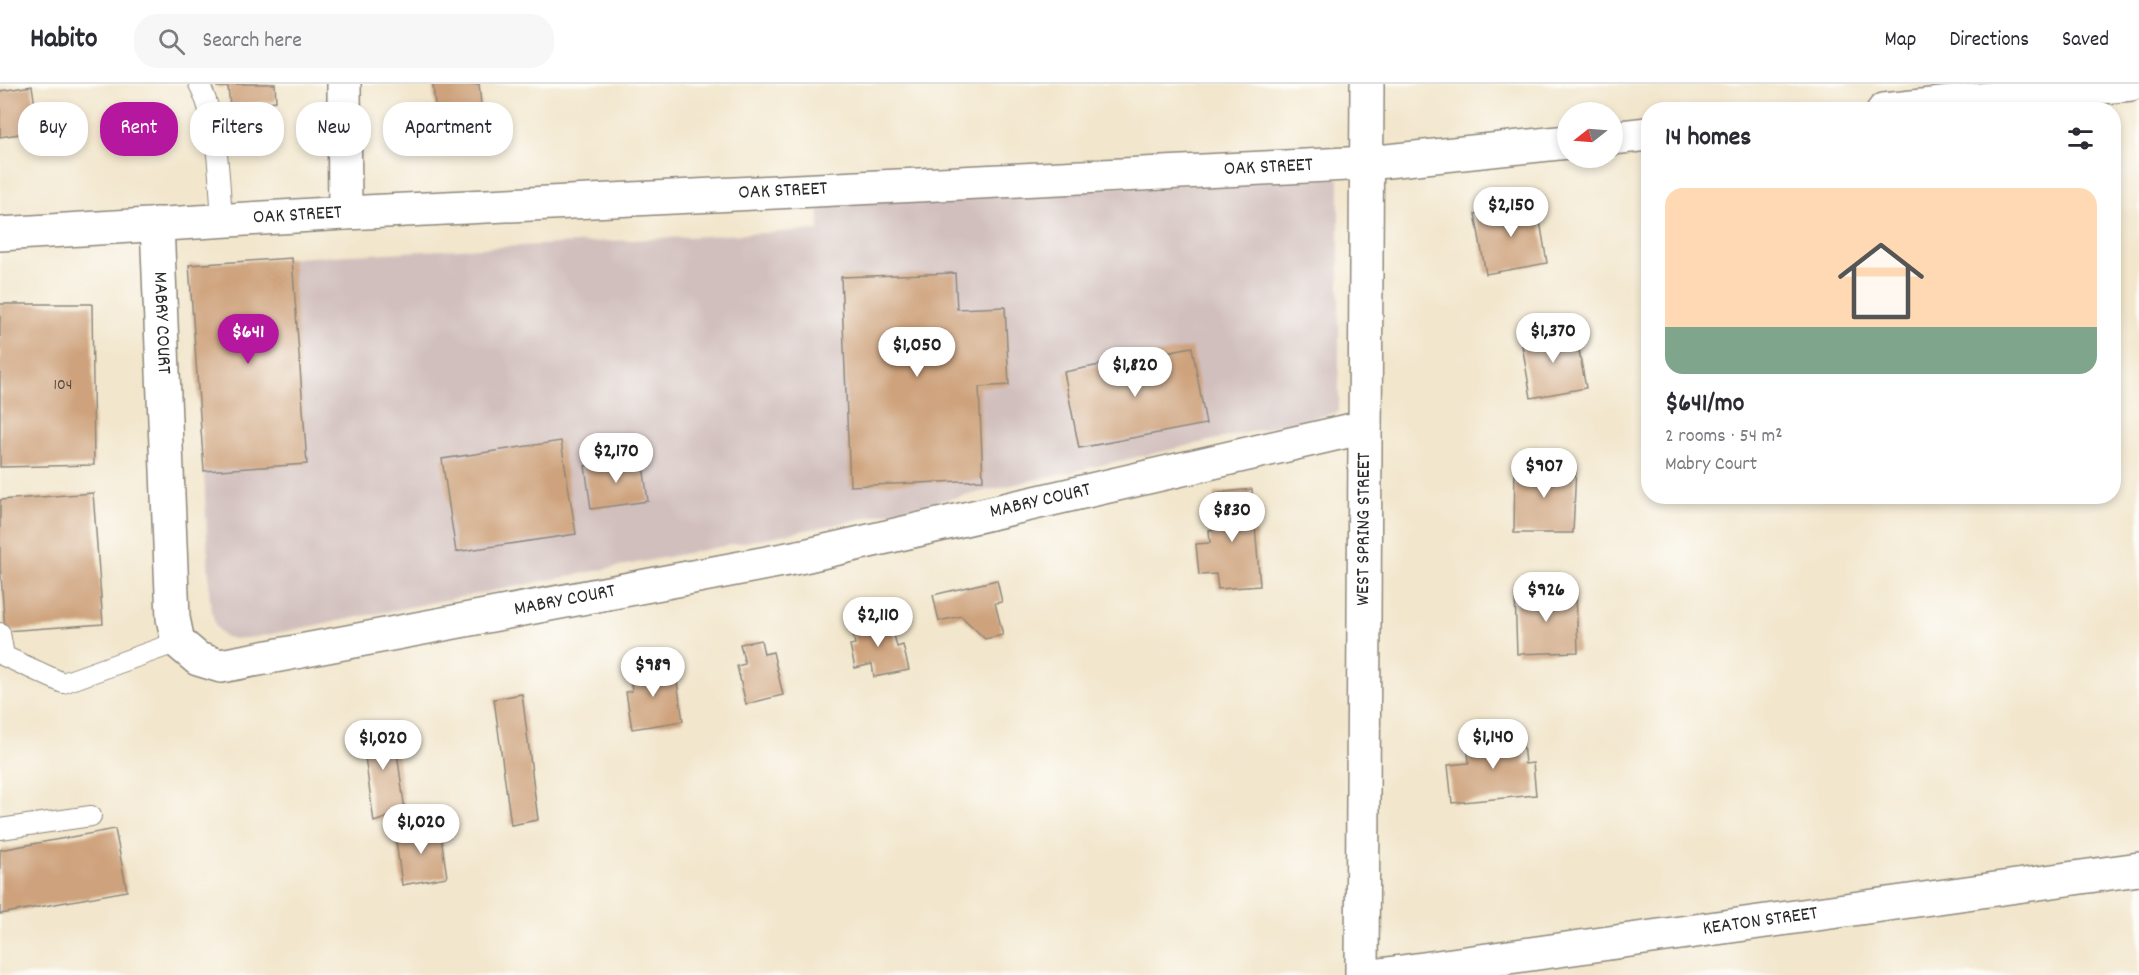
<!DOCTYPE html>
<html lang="en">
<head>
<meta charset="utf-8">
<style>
  body { margin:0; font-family:Dekko,sans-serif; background:#f7f7f7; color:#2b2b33; height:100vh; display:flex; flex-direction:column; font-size:22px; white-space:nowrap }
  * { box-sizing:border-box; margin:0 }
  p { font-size:20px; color:#7c7c81 }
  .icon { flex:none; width:33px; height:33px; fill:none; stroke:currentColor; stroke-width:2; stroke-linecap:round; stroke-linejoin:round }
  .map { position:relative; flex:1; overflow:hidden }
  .details { position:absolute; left:1641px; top:18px; width:480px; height:402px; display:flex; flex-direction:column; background:#fff; border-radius:24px; box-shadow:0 3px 9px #0003 }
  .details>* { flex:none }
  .guide { position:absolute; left:18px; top:18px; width:570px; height:54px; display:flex; gap:12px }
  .needle { width:39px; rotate:253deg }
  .tools { position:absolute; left:1557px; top:18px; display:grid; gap:12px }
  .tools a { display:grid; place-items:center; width:66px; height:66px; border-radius:50%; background:#fff; box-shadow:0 3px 9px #0003; font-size:30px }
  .price { position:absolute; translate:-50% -51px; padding:0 14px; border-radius:21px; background:#fff; color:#222; font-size:20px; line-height:39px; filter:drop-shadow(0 2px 3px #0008) }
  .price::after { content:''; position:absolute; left:50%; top:36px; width:18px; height:14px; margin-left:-9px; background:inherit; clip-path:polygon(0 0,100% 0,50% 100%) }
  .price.on { background:#b5179e; color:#fff }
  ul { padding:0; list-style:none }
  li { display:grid; align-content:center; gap:12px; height:318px; padding:0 24px }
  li+li { border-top:2px solid #e1e1e2 }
  li span { display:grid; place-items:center; height:186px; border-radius:18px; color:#555 }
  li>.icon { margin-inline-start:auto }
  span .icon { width:108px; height:108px; fill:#fffc; stroke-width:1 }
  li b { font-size:26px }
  h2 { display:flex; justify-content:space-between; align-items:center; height:72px; padding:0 24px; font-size:26px }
  .pill { padding:0 21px; border-radius:24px; background:#fff; box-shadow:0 3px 9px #0003; font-size:21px; line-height:54px }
  .pill.on { background:#b5179e; color:#fff }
  header { display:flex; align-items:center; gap:36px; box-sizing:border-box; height:84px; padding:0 30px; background:#fff; border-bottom:2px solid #e1e1e2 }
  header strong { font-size:28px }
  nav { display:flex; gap:33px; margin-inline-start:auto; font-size:21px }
  .search { width:420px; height:54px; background:#f7f7f7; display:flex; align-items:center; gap:15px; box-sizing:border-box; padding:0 21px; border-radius:24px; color:#7c7c81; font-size:22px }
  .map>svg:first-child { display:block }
  .industrial { fill:#d1bfbd }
  .building { fill:#cea27c }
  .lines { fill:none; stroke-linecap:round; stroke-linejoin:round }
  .lane-casing { stroke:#8e887c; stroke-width:22 }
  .street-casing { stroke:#8e887c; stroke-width:36 }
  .lane { stroke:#fff; stroke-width:20 }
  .street { stroke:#fff; stroke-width:33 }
  .labels { text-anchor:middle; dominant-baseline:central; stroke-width:6; stroke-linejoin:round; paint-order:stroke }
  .number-label { font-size:16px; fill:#54493f }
  .street-label { font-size:20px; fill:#2b2b2b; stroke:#fdfcf7 }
</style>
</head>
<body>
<header>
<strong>Habito</strong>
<div class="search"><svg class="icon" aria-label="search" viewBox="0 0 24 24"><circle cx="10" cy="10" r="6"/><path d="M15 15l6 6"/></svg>Search here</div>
<nav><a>Map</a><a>Directions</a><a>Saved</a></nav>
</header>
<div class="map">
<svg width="2139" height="891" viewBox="0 0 2139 891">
  <rect width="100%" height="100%" fill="#fdfcf7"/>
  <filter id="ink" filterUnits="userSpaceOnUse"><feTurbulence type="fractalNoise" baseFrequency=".0167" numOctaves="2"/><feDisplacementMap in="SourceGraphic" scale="12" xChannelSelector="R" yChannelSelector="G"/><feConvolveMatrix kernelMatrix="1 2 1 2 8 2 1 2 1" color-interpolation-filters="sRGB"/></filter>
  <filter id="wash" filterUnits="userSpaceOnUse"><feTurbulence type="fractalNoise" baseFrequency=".008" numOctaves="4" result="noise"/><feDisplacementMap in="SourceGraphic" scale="24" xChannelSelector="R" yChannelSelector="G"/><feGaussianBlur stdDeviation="1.35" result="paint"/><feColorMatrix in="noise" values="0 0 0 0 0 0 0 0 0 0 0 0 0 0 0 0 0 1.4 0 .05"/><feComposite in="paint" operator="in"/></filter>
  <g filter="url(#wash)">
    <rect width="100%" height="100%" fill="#f2e6cc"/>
    <path class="industrial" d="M1339 94V328L832 441 256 553 234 555 223 552 215 541 210 518 204 387 189 181 292 174 819 146V116Z"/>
    <g id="blocks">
      <path class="building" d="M217 0H275L276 17 230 22 228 3H217Z
        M433 0H479L482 31 436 34Z
        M32 2 39 47 0 53V7Z
        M1537 119 1547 179 1486 190 1475 130Z
        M292 174 307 380 204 387 189 181Z
        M955 189 957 225 1005 223 1009 301 979 303 983 396 850 402 841 193Z
        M0 220H92L94 381 0 383Z
        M1575 245 1586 304 1531 314 1521 255Z
        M1192 263 1206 340 1079 364 1064 288Z
        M561 357 576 450 456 468 442 375Z
        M642 374 648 417 591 425 585 382Z
        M1515 381 1576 383 1573 449H1514Z
        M1252 405 1260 502 1218 505 1216 490 1199 491 1196 460 1210 459 1209 446 1218 445 1215 409Z
        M93 409 103 540 5 547 0 478V416Z
        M997 496 1002 518 995 519 1003 551 985 555 961 532 939 537 933 511Z
        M1576 508 1578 568 1517 570 1515 510Z
        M890 534 897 563 903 561 909 586 874 593 872 580 855 584 850 561 855 560 851 543Z
        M761 556 764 570 773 568 783 611 746 620 737 582 745 580 740 560Z
        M669 580 672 599 677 598 683 637 632 645 626 608 632 607 629 587Z
        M522 610 538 736 511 741 494 615Z
        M393 639 405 727 374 738 361 644Z
        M1522 649 1525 680 1533 679 1536 711 1452 719 1448 681 1469 679 1467 654Z
        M439 740 447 793 402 801 395 749Z
        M115 745 127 807 0 830V766Z"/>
    </g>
  </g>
  <g filter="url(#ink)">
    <use href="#blocks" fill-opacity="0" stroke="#8e887c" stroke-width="1.5"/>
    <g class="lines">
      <defs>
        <path id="lane" d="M199 0C218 36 219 95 222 136
          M0 549 4 572 63 599 178 558
          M0 745 91 732"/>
        <g id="street">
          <path d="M344 0 345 129"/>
          <path d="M1884 26 2131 0"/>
          <path d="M1612 54 1648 50"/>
          <path id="s1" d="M157 140 173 534 178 558 198 575 221 582 804 472 1365 343"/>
          <path id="s2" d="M0 150 345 129 1368 79 1568 58"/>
          <path id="s3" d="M1362 891 1367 0"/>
          <path id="s4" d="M1380 891 2139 785"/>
        </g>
      </defs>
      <use href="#lane" class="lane-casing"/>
      <use href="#street" class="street-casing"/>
      <use href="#lane" class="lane"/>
      <use href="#street" class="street"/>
    </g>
  </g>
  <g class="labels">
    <g class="number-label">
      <text x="63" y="301">104</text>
    </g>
    <g class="street-label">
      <text stroke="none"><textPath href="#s2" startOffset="1270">OAK STREET</textPath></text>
      <text stroke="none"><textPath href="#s2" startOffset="784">OAK STREET</textPath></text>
      <text stroke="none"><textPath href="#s2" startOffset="298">OAK STREET</textPath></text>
      <text stroke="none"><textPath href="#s1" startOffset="99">MABRY COURT</textPath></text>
      <text stroke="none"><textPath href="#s1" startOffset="1305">MABRY COURT</textPath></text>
      <text stroke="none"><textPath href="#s3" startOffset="446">WEST SPRING STREET</textPath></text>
      <text stroke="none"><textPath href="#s1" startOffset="819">MABRY COURT</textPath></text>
      <text stroke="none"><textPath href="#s4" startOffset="384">KEATON STREET</textPath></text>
    </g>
  </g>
</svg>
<div class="tools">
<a><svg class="needle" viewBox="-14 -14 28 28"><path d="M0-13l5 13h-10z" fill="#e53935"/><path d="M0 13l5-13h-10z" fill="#7c7c81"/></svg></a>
</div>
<b class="price" style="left:1511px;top:154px">$2,150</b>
<b class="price" style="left:1553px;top:280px">$1,370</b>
<b class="price on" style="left:248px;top:281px">$641</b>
<b class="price" style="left:917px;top:294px">$1,050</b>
<b class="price" style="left:1135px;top:314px">$1,820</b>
<b class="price" style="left:616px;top:400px">$2,170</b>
<b class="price" style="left:1544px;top:415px">$907</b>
<b class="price" style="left:1232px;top:459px">$830</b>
<b class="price" style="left:1546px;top:539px">$926</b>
<b class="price" style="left:878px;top:564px">$2,110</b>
<b class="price" style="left:653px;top:614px">$989</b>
<b class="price" style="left:1493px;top:686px">$1,140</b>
<b class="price" style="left:383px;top:687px">$1,020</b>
<b class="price" style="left:421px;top:771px">$1,020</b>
<div class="guide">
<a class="pill">Buy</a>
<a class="pill on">Rent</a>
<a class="pill">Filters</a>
<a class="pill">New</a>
<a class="pill">Apartment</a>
</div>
<section class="details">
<h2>14 homes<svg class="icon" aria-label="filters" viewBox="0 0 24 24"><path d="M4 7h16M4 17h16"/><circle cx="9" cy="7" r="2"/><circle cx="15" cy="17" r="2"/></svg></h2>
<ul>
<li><span style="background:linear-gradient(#ffd9b3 75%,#7fa58c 0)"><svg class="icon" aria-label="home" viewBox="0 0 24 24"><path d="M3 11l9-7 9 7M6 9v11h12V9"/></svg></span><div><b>$641/mo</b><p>2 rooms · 54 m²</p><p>Mabry Court</p></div></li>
</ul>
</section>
</div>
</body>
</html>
